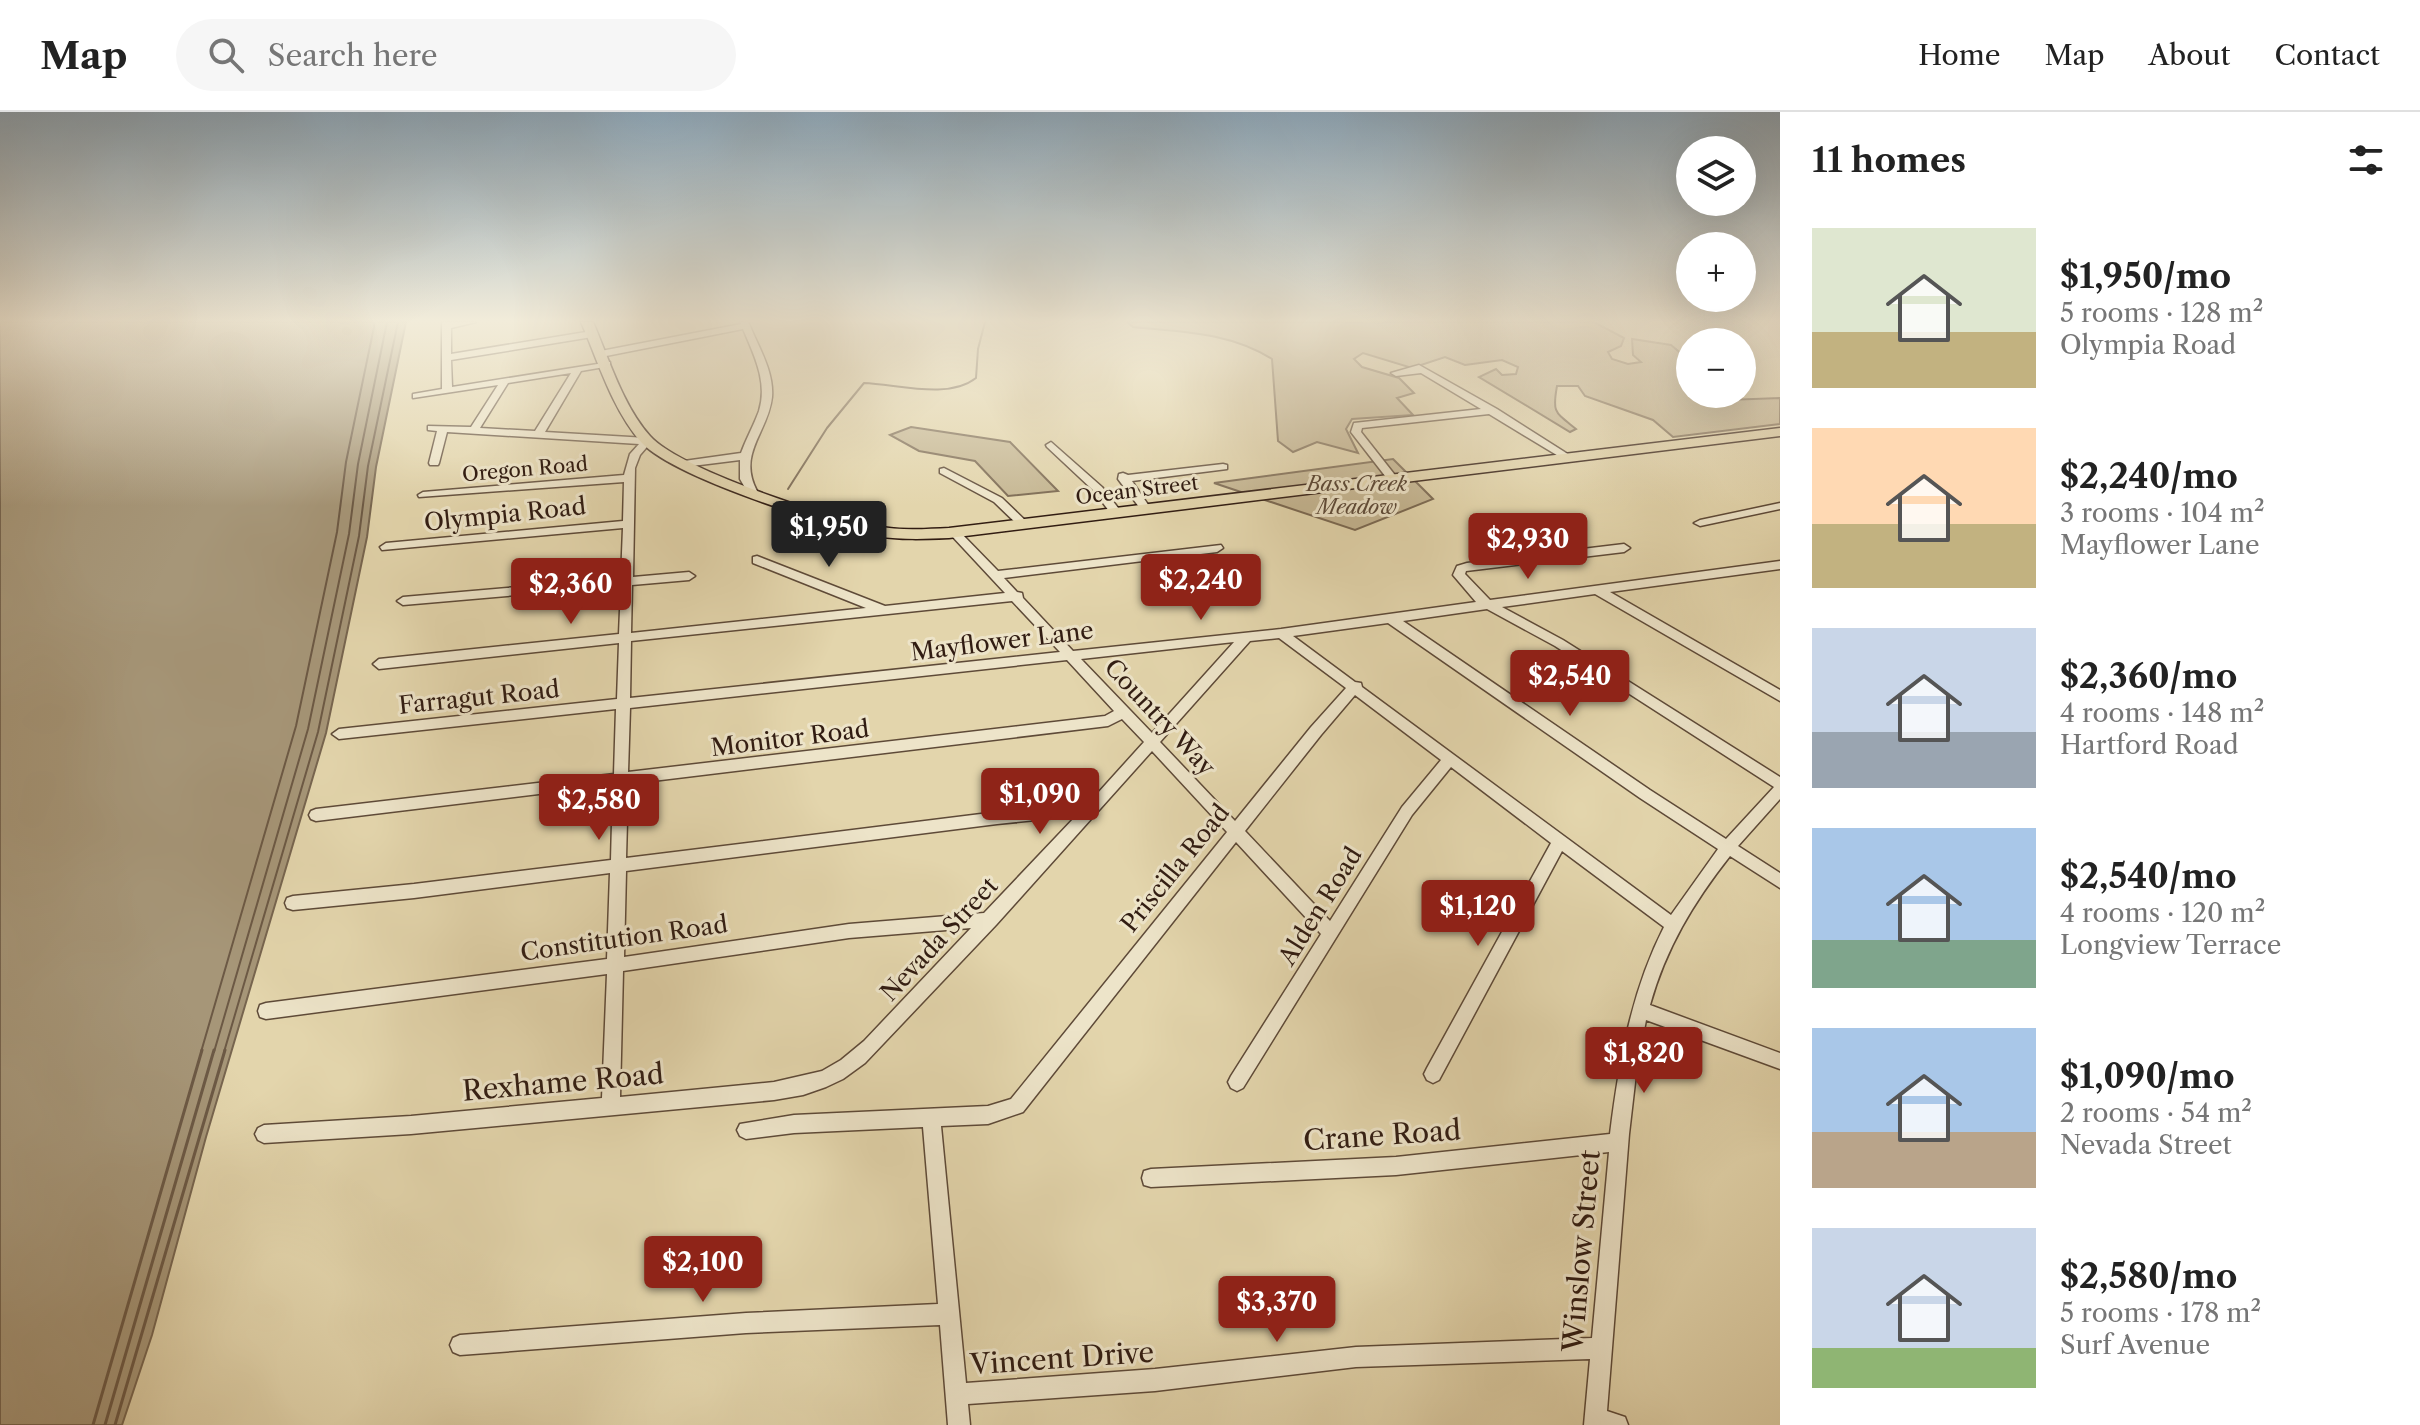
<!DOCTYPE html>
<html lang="en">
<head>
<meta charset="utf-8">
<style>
  body { margin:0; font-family:"Libre Caslon Text",serif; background:#f6f6f6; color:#222; height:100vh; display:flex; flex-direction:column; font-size:30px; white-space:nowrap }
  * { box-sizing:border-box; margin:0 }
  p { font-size:26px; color:#767676 }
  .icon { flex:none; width:44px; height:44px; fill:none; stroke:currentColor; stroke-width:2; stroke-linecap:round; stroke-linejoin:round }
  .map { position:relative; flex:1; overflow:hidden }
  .details { display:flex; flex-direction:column; background:#fff; width:640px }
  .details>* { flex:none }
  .controls { position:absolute; left:1676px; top:24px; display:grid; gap:16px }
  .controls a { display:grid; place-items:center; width:80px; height:80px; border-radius:50%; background:#fff; box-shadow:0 8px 32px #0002; font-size:40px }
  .price { position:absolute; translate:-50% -68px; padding:0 18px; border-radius:8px; background:#8f2418; color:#fff; font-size:26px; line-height:52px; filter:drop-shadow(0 2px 4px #0008) }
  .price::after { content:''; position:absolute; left:50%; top:48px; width:24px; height:18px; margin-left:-12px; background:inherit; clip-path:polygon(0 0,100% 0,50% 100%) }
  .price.on { background:#222; color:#fff }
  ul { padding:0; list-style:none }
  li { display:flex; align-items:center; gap:24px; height:200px; padding:0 32px }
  li span { display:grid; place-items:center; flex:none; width:224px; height:160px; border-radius:0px; color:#555 }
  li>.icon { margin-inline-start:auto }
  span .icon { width:96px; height:96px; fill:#fffc; stroke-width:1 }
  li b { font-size:34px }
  h2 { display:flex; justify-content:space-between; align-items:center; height:96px; padding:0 32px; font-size:34px }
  header { display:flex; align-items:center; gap:48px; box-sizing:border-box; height:112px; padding:0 40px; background:#fff; border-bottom:2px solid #e0e0e0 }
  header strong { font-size:38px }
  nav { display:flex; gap:44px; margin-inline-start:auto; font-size:28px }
  .search { width:560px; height:72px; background:#f6f6f6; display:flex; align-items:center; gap:20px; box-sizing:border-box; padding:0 28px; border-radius:44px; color:#767676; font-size:30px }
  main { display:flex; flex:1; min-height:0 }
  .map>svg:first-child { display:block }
  .green { fill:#c5b692; stroke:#7b6952; stroke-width:2 }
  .water { fill:#a69678; stroke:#77654f; stroke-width:2 }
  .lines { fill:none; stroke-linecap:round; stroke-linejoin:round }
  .shore-far1 { stroke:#6c5945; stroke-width:2 }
  .shore { stroke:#6c5945; stroke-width:3 }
  .stream { stroke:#77654f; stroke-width:2 }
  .minor-casing { stroke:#5e4a38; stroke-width:3 }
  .major-casing { stroke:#311c12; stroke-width:3 }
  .minor { fill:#ede4c9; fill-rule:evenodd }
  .major { fill:#e3d5ac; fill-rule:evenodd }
  .labels { text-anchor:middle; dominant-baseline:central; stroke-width:6; stroke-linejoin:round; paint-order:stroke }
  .far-street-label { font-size:20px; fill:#311c12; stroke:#ede4c9 }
  .far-park-label { font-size:20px; font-style:italic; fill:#5d4a38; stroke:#ede4c9 }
  .street-label { font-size:24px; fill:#311c12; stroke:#ede4c9 }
  .near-street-label { font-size:28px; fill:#311c12; stroke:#ede4c9 }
</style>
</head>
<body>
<header>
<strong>Map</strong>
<div class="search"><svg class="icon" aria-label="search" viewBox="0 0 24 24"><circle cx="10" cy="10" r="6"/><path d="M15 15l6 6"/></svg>Search here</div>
<nav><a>Home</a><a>Map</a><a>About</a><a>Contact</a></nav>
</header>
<main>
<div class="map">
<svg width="1780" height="1313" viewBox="0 0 1780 1313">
  <rect width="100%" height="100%" fill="#e3d5ac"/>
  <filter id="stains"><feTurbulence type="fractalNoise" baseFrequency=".0025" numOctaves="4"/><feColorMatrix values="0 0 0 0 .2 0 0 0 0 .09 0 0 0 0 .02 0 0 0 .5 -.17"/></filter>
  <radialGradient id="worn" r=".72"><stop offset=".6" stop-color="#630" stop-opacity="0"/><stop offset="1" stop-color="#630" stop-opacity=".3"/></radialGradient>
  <path class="green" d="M1127 210H1594L1624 226 1621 234 1608 240 1612 247 1628 252 1641 250 1633 243 1632 227 1671 233 1690 249V282H1727V288L1780 286V312L1673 325 1653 308 1585 284 1578 274H1557C1552 301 1555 300 1576 317L1570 320 1479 265 1496 257 1502 263 1516 262 1518 255 1502 248 1465 253 1445 245 1412 256 1363 241 1354 247 1362 255 1399 266 1414 281 1397 286 1413 303 1352 307 1346 317 1358 341 1317 330 1293 340 1278 329 1272 247C1229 220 1182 220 1133 215Z
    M911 315 1010 330 1058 379 1008 384 975 349 919 339 890 323Z
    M1393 347 1433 387 1355 418 1214 371Z"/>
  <path class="water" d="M0 210H406L376 355 367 425 326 621 206 1025 152 1223 122 1313H0Z"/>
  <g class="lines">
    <path class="shore-far1" d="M201 940 296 614 337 420 346 350 375 210
      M214 940 308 617 349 422 358 352 387 210
      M224 940 318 620 359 424 368 354 398 210"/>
    <path class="shore" d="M93 1313 202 938
      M105 1313 214 938
      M115 1313 225 938"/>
    <path class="stream" d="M788 377 827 316 864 271C897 272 948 288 976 266L978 237 985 210"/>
    <defs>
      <path id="minor" d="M442 210H476L451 216V242L592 219 596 222 592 225 451 248 452 275 610 250V254L581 259 545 320 647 326 652 329 640 343 635 356 633 465 689 460 695 464 689 468 632 473 631 521 866 496 753 451V445L757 444 885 494 1005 481 951 423 949 421 955 417 959 419 998 459 1221 433 1223 436 1217 440 1004 466 1017 480 1022 481 1023 486 1073 539 1281 517 1476 490 1453 463 1457 454 1467 451 1624 432 1630 436 1624 440 1466 459 1465 462 1490 488 1780 449V457L1610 480 1780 578V589L1595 482 1502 495 1563 528 1780 665V687L1738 734 1780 761V776L1730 744C1693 791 1666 836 1650 893L1780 941V957L1646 908 1636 962 1629 1022 1607 1299 1625 1305 1628 1313H1584L1590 1247 1356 1255 1155 1279 968 1292 970 1313H948L940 1213 746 1221 460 1243 453 1240 450 1233 453 1226 460 1223 746 1201 938 1192 923 1015 794 1021 746 1027 740 1024 737 1018 740 1012 794 1003 988 994 1011 987 1227 720 1152 639 996 813 865 951 843 967 826 975 803 983 774 988 411 1022 264 1031 258 1028 255 1022 258 1016 264 1013 411 1004 602 986 607 862 266 907 260 905 258 899 260 893 266 891 607 847 610 761 414 786 293 798 287 796 285 791 287 786 293 784 414 772 611 748 613 673 316 709 311 707 309 703 311 699 316 697 614 662 616 597 339 627 332 622 339 617 617 587 619 531 379 557 373 552 379 547 619 522 621 474 403 493 397 489 403 485 621 466 623 416 382 438 380 435 386 431 623 409 624 370 419 385 418 383 423 380 624 363 630 342 639 332 447 320 439 351 438 353H430L429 351 437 319 428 318V314L471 315 498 273 413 286V282L442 277ZM571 261 535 319 480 316 508 271ZM1012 489 1060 540 630 586 631 529ZM1487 497 1555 534 1774 675 1726 727 1650 678 1403 509ZM1388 511 1640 686 1718 737 1671 803 1362 575 1361 571 1355 570 1293 524ZM1279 526 1346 576 1311 615 1235 709 1160 630 1250 529ZM1234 530 1152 621 1081 547ZM1067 548 1114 599 1105 604 628 660 630 596ZM1355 583 1441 648 1402 695 1330 809 1245 719 1321 623ZM1122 607 1144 630 1088 692 997 700 626 746 628 672 1108 614ZM1451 655 1551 731 1427 956 1424 962 1427 968 1433 971 1439 968 1562 739 1664 815C1631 880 1619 950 1610 1022L1396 1045 1151 1057 1144 1059 1142 1066 1144 1073 1151 1075 1396 1063 1609 1040 1592 1226 1356 1235 1155 1257 966 1271 941 1014 988 1012 1023 1000 1236 730 1321 822 1231 964 1228 970 1231 976 1237 979 1243 976 1412 703ZM1076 704 984 801 849 812 624 845 626 759 997 712ZM971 816 864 929 841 948 822 959 774 970 620 985 623 859 849 826Z
        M740 210H748L750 214C759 236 774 260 772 285 768 321 737 341 757 379L752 382 748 381 740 367V348L684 355 679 352 684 349 741 341C746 327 754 313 759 299 768 270 754 243 743 217L601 245 596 242 601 239 741 212Z
        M1419 253 1497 297 1574 346 1569 349 1565 348 1489 302 1362 316 1361 320 1398 367 1393 370 1389 369 1351 320 1354 311 1481 297 1421 261 1396 264 1391 261Z
        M1051 330 1102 375 1122 401 1120 403H1112L1094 379 1047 335 1046 333Z
        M1223 352 1227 353V357L1132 369 1151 397 1146 400 1142 399 1118 367 1119 362 1123 361 1128 363Z
        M944 356 1002 386 1028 411V415H1020L994 390 940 361V357Z
        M1780 391V397L1700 414 1694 411 1700 408Z"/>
      <path id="major" d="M581 210H593C609 247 623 294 650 324 681 358 828 406 876 414 900 419 925 417 949 416L1780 316V324L949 426C925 427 900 428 876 424 827 414 672 365 641 330 612 297 598 249 581 210Z"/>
    </defs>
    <use href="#minor" class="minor-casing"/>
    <use href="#major" class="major-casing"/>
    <use href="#minor" class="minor"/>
    <use href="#major" class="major"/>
  </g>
  <linearGradient id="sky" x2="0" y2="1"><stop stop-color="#8da8bb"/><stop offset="0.53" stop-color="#f2ecda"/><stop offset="1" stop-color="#f2ecda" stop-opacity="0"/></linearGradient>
  <rect width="1780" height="394" fill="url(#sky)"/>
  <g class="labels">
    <g class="far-street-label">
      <text transform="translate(525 357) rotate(-5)">Oregon Road</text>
      <text transform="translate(1137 378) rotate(-7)">Ocean Street</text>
    </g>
    <g class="far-park-label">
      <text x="1357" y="372">Bass Creek<tspan x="1357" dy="23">Meadow</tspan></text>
    </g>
    <g class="street-label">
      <text transform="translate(505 402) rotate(-6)">Olympia Road</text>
      <text transform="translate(1002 529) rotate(-7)">Mayflower Lane</text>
      <text transform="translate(479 585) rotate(-6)">Farragut Road</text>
      <text transform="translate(1160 605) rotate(47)">Country Way</text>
      <text transform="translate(790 626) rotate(-7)">Monitor Road</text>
      <text transform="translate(1175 756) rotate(-51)">Priscilla Road</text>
      <text transform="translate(1320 794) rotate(-58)">Alden Road</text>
      <text transform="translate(624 826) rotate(-8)">Constitution Road</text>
      <text transform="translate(939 827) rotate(-47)">Nevada Street</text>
    </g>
    <g class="near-street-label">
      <text transform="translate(563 970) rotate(-5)">Rexhame Road</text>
      <text transform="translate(1382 1023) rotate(-4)">Crane Road</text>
      <text transform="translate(1581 1139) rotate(-85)">Winslow Street</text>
      <text transform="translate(1062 1246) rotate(-4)">Vincent Drive</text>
    </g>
  </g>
  <rect width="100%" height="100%" filter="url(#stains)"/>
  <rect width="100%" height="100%" fill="url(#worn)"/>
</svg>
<div class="controls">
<a><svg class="icon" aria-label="layers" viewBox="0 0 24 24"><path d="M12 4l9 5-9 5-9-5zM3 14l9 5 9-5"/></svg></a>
<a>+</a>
<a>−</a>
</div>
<b class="price on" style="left:829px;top:457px">$1,950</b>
<b class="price" style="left:1528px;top:469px">$2,930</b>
<b class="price" style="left:1201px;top:510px">$2,240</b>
<b class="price" style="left:571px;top:514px">$2,360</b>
<b class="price" style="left:1570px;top:606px">$2,540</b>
<b class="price" style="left:1040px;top:724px">$1,090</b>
<b class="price" style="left:599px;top:730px">$2,580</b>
<b class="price" style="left:1478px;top:836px">$1,120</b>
<b class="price" style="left:1644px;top:983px">$1,820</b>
<b class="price" style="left:703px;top:1192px">$2,100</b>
<b class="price" style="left:1277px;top:1232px">$3,370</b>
</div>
<section class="details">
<h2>11 homes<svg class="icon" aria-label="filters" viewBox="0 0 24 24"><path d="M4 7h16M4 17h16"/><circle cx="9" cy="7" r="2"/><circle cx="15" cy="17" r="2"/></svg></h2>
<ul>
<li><span style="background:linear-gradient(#dfe7d0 65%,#c2b280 0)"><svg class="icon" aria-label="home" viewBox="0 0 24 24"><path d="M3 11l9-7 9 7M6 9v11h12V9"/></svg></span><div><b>$1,950/mo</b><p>5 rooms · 128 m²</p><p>Olympia Road</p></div></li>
<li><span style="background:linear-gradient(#ffd9b3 60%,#c2b280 0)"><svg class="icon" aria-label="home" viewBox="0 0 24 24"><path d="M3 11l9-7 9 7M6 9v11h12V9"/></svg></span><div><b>$2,240/mo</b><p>3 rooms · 104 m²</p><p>Mayflower Lane</p></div></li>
<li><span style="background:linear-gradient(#c9d6e8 65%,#9aa5b1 0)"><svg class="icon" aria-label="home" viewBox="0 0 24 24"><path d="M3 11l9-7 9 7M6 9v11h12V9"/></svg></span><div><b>$2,360/mo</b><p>4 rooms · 148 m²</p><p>Hartford Road</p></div></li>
<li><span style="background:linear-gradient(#a9c7e8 70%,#7fa58c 0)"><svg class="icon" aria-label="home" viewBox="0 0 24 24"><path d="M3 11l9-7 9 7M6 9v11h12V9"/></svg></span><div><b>$2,540/mo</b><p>4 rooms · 120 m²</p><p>Longview Terrace</p></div></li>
<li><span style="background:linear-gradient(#a9c7e8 65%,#b9a48a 0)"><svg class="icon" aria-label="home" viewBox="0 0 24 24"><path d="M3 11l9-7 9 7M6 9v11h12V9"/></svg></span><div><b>$1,090/mo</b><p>2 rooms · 54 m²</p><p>Nevada Street</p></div></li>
<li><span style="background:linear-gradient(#c9d6e8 75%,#8fb573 0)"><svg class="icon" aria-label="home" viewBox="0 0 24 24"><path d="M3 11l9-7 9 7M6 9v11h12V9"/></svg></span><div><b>$2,580/mo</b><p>5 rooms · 178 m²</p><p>Surf Avenue</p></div></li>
</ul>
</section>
</main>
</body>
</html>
